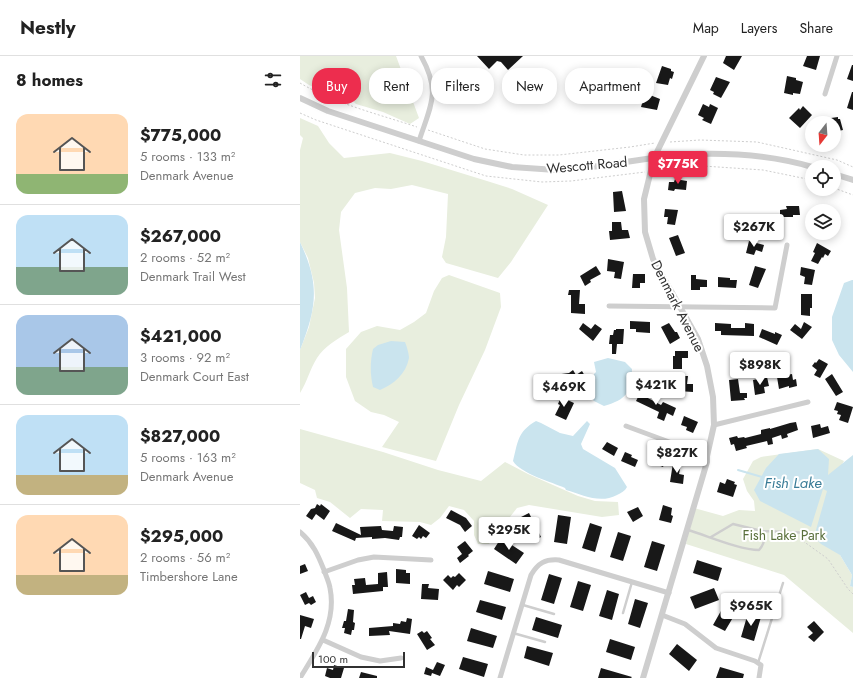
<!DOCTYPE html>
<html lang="en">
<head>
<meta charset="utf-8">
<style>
  body { margin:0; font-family:Jost,sans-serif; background:#f2f2f2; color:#222; height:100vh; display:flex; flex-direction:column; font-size:15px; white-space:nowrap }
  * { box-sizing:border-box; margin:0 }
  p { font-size:13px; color:#767676 }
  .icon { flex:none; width:22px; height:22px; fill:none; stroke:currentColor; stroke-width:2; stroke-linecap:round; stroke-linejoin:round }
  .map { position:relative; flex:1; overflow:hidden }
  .panel { display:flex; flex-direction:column; background:#fff; width:300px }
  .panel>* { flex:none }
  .hud { position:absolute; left:12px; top:12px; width:380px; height:36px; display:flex; gap:8px }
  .needle { width:26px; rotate:197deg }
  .tools { position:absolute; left:505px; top:60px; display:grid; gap:8px }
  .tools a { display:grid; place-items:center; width:36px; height:36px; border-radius:50%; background:#fff; box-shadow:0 2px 10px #0003; font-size:20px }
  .scale { position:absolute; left:12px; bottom:10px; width:93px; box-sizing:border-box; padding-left:4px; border:2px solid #313131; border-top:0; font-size:11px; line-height:14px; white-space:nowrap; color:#313131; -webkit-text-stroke:3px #fff; paint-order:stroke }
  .price { position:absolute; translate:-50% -34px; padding:0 9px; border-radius:4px; background:#fff; color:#222; font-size:13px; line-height:26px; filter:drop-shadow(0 1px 2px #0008) }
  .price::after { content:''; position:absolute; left:50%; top:24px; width:12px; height:9px; margin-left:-6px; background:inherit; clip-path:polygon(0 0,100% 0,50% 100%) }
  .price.current { background:#ed2d4e; color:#fff }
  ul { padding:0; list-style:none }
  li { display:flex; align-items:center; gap:12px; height:100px; padding:0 16px }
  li+li { border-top:1px solid #e0e0e0 }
  li span { display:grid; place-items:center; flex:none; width:112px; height:80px; border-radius:12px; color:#555 }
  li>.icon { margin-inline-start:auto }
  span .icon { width:48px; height:48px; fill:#fffc; stroke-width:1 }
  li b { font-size:17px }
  h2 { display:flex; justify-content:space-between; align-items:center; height:48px; padding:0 16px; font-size:17px }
  .tag { padding:0 14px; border-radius:16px; background:#fff; box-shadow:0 2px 10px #0003; font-size:14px; line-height:36px }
  .tag.current { background:#ed2d4e; color:#fff }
  header { display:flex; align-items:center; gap:24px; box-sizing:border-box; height:56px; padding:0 20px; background:#fff; border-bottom:1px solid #e0e0e0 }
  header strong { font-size:19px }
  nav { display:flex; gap:22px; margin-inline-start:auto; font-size:14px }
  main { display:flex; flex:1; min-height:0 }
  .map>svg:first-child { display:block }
  .green { fill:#e8eede }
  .water { fill:#cae4ee }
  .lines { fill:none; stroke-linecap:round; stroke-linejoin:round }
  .stream { stroke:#cae4ee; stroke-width:2 }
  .building { fill:#181818 }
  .path { stroke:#cecece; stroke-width:1; stroke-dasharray:2 2; stroke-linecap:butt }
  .service { stroke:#cecece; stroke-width:2.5 }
  .minor { stroke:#cecece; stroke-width:5 }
  .tertiary { stroke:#cecece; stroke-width:6 }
  .labels { text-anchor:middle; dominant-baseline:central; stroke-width:4; stroke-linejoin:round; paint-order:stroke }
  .street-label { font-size:14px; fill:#313131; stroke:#fff }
  .park-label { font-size:14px; fill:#596f3b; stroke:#fff }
  .water-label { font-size:15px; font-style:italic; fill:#3a7c97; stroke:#fff }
</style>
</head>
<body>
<header>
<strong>Nestly</strong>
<nav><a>Map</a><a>Layers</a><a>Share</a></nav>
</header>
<main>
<section class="panel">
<h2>8 homes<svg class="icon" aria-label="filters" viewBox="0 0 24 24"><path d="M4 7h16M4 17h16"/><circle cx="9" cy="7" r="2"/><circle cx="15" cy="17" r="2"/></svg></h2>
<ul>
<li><span style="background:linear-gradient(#ffd9b3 75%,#8fb573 0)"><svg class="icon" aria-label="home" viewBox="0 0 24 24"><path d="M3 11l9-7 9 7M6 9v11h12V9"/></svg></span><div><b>$775,000</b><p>5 rooms · 133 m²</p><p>Denmark Avenue</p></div></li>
<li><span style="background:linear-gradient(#bfe0f5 65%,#7fa58c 0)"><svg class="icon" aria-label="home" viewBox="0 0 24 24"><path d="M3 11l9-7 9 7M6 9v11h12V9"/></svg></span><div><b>$267,000</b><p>2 rooms · 52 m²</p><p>Denmark Trail West</p></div></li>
<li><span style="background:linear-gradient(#a9c7e8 65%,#7fa58c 0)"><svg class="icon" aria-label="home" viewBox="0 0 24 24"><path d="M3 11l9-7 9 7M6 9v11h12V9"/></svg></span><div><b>$421,000</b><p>3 rooms · 92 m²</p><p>Denmark Court East</p></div></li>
<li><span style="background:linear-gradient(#bfe0f5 75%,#c2b280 0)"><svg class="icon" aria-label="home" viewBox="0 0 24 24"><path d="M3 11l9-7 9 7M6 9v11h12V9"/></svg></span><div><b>$827,000</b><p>5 rooms · 163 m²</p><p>Denmark Avenue</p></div></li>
<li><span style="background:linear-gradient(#ffd9b3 75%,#c2b280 0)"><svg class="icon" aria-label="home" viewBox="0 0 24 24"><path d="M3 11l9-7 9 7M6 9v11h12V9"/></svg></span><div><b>$295,000</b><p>2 rooms · 56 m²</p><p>Timbershore Lane</p></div></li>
</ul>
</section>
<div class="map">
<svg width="553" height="622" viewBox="0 0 553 622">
  <rect width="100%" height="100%" fill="#fff"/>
  <path class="green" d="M0 0H96L119 62 110 68 83 56 56 48 49 41H36L9 29 0 23Z
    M0 62 18 70 29 87 44 102 90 97 122 105 187 125 212 133 248 149 211 206 198 222 146 207 142 201 146 181 148 138 112 129 91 133 75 132 55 137 41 156 39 174 47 232 49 276C37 283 24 291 17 302 10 313 7 326 0 337V294L9 271 15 242 14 227 8 202 0 186V94L3 82 0 79Z
    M149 219 200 237 201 251 185 294 159 349 136 405 82 391 99 366 84 359 71 356 55 345 46 321V293L61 276 77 270 100 274 114 266 126 257 134 235 142 222Z
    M0 373 83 396 138 414 181 425 205 406 228 418 278 440 295 445 318 446 319 459 302 461 229 449 217 452 206 466 196 474 189 488H178L174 479V465L164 454 149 450 140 462 131 469 120 466 82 465 83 454 61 453 50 462 30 446 17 442 15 434 0 427Z
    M518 393 544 405 527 435 540 499 552 519 550 530 553 531V577L484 519 386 488 394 452 423 460 439 454 455 455 454 445 447 435 443 423 453 405 461 401Z"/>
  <path class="water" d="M0 186C20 228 17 251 0 294Z
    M552 224H553V316L539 299 532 284V261L544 227Z
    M91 285 105 286C107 291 109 298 109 302 106 318 94 328 80 334L73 331C70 318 70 306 73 293L78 289Z
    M308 302 325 306 332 313C331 337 327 343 304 350L294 345 287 338 293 326 294 318 296 316 294 306Z
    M236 365 241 367 260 377 273 380 287 365 290 368 281 388 283 393 315 412 327 431C325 435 321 437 317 439 300 448 283 439 266 434L265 432C252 426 221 418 213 405 218 386 217 376 236 365Z
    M518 393 529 403 528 419 553 399V531L550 530 552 519 540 499 521 488 514 481 527 435 523 433 511 471 460 445 454 434 466 412 479 398Z"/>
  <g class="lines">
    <path class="stream" d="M438 414 462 421"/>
  </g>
  <path class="building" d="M177 0H223L208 14 201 6 197 5 189 13Z
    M426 0H442L434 14 423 7Z
    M507 0H520L516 14 503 10Z
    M552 9H553V25L547 23Z
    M362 10 371 13V15L374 16 372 23 370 22 368 29 356 27Z
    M487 20 496 22V24L503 26 500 38 493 37V39L484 37Z
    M416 21 430 26 421 42 413 38 414 36 410 34Z
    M552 36H553V54L547 52Z
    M345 37 360 43 357 54 341 51Z
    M403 48 409 51 410 48 418 52 411 68 402 64 404 62 398 59Z
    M503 50 512 59 500 72 489 62 499 52 500 54Z
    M538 61V63H540L543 74 534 76V67H520L519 65 524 63Z
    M375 123 387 125 386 134 375 133 374 135 368 134 369 126H374Z
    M322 135 326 155 314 156 313 136Z
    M486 150H499L500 159H493V161H480V154L487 153Z
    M365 153 378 154 375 169 367 168 368 161H364Z
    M465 159 473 165 462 180 450 172 454 165 459 168Z
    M312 166H321L322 174H328L330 182 310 184 309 175H312Z
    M378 179 385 197 376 200 369 182Z
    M449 185 464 189 462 196 456 194 454 199 446 197Z
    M517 187 531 195 528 200 525 198 523 202 522 201 518 208 511 205 515 197 513 196Z
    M308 203 324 206 321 223 314 222 315 216 307 215Z
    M296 210 301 218 290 224 291 226 285 230 280 220Z
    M455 210 466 213 458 232 449 229Z
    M501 211 515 214 512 229 504 228 505 221 500 219Z
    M333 218H345V227H340V232H332Z
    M391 219H396V223L407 224V231H400V234H391Z
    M418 221 430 222V224H437L436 232 418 231Z
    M269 234H280L279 248H285V258L271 257V239H268Z
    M501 238H512V252H510V260L501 259Z
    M330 265 350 266V277L336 276V273H330Z
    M504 266 512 271 502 283 490 274 495 268 501 273Z
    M283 267 291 273 295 268 302 273 293 285 279 273Z
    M369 267 375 276H377L380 282 370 288 361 271Z
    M415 267 431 268V272H445V267L454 268V280L421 279V275H415Z
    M316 273H324L323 288H317L316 298H312V288H309L310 279H313L314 274H316Z
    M462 273 475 278V276L482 279 477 289 459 281Z
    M375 295H388V302H382V313H373V300H375Z
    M519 303 528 308 520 322 514 319 517 314 512 310 515 306 516 307Z
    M443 312 444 321 436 322 435 313Z
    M273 314 276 319 282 315 289 327 278 333 272 324 256 328 254 319 269 317Z
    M492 318 493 324 496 323 497 330 489 332V330L479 333 477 321Z
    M532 318 543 336 536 340 525 323Z
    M378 320H388L387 328H393V336L378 335V333L373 332V326H378Z
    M467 321 469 330 464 331 465 337 455 339 453 324Z
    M438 323 440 337H447V342H444L445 344 431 345 429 324Z
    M341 335 348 338 346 341 361 349 363 346 376 352 373 360 367 357 364 365 357 362 359 356 336 345Z
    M261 341 274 347 266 364 255 359 260 349 258 348Z
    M537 346 553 351 548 367 539 364 541 359 537 358 538 355 534 354Z
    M384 360 398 366 393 377 386 374 387 371 381 369Z
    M496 366 498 374 487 378 488 381 482 383 481 379 472 382 473 388 468 389 467 385 446 390 447 392 436 395 434 388 431 389 429 382 437 380 438 382 444 381 445 382 461 378V374L470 372V373L490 367Z
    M520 368 521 372 528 370 530 377 513 382 511 370Z
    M307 386 318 392 314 400 302 393Z
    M325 396 332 399 331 401 338 404 335 411 321 405Z
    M355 396 359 401 366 404 363 411 355 408 352 409 349 406 350 403 348 401Z
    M373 407 381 408 379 418 384 419 383 428 370 426Z
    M427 423 435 426 434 428 437 429 433 441 417 436 420 426 425 428Z
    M17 448 20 450 21 448 30 455 24 464 16 458 12 464 6 460 11 453 15 452Z
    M363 449 372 452 371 459 373 460 371 467 359 464Z
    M338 451 343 460 333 466 327 456Z
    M151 454 166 462 172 470 165 476 160 469 146 462Z
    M229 457 241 481 229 487 217 463Z
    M258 459 271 461 267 488 254 486Z
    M36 467 61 479 60 471 81 470 82 474 93 475 94 470 103 471 102 481H100L99 484 85 482 72 483V481L56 482 55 485 32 475Z
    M290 467 302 471 295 496 282 492Z
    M119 469 130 477 126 482 123 480 121 483 119 481 117 483 112 480Z
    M318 476 331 480 323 505 310 501Z
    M201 482 224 497 216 508 194 493Z
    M165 485 173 495 168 499 169 500 160 507 157 502 162 498 157 491Z
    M352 485 365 489 357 515 344 511Z
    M397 504 422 512 418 525 393 517Z
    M5 508 8 515 0 518V510Z
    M96 513 106 514V517H110V528L96 527Z
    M188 515 214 523 210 536 184 528Z
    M87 516 88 531H83V535L53 538 52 529H55L54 523 65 522 66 529 78 528V517Z
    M159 517 166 524 159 531 157 529 153 534 143 524 148 519 151 522 153 520 155 521Z
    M249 518 262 522 254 548 241 544Z
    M278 525 291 529 283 555 270 551Z
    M122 528H129L128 532 139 533 138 544 121 543Z
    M414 532 419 544 395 553 390 541Z
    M307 534 319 538 312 564 299 560Z
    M6 536 9 542 13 540 16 546 11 549 9 547 5 549 0 539Z
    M335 543 348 547 340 572 328 568Z
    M180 544 206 551 202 564 176 556Z
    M426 546 438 553 425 575 413 569Z
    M48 553 54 554 53 566 55 567 54 574H52L51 579 44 577 45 572H42L44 565H46Z
    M448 557 461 561 454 585 441 581Z
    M0 559 14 563 11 572 5 570 1 583H0Z
    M236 561 262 569 258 582 232 574Z
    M107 562 112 563 110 578 89 575 90 579 69 580V572L93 570V567L100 568 101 565 106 566Z
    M514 565 524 576 514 586 508 581 513 577 507 571Z
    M171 572 197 580 193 592 167 585Z
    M122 575 124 577 127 575 132 582 130 583 135 589 127 594 117 578Z
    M310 583 335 591 331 604 306 596Z
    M377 588 397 604 389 615 369 598Z
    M227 590 253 597 249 610 224 602Z
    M163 601 188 608 184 621 159 613Z
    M137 606 145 609 140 620 132 617 131 620 124 618 126 611 133 614Z
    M34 609 44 612 41 622H30L25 620 27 612 33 614Z
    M420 611 444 618 443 622H416Z
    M301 612 332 621 331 622H298Z
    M61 616 77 620V622H59Z"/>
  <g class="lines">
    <path class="path" d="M0 27C36 48 78 58 117 71
      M0 57 16 64 186 120 242 126 271 125 345 116
      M128 74 185 93 224 99H259L330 91 355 87
      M370 86 400 84 457 86 537 104 553 111
      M358 114 403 110 463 114 512 124
      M534 132 553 139
      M502 481 503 485 528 503 548 533 553 538"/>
    <path class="service" d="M388 474C408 480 440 494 459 494 465 487 465 483 462 475L433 468 411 481
      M462 475 512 477
      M223 549 254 558
      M323 557 332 526
      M213 577 245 586
      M458 607 483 527"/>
    <path class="minor" d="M525 38 537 0
      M119 85C131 48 141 36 121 0
      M309 250 475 252 487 189
      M414 369 508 346
      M326 370 407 400
      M0 476C13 487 18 499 24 514 26 520 29 526 30 532 37 567 17 594 0 622
      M24 516 58 504 74 501 131 504
      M362 559 385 568 416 592 455 605 461 609 459 622
      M23 584 61 601 80 605 101 602
      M200 622 231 519C238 507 245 503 259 504L369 537"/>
    <path class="tertiary" d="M0 42 28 55 174 103 212 111 256 114 285 112 373 99H376C422 96 468 98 512 111
      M534 118 553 124
      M343 622 407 406V400L414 369 413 341 407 310 398 283 353 203 345 176 344 143 354 102 404 0"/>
  </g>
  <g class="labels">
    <g class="street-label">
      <text transform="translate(287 109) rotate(-5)">Wescott Road</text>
      <text transform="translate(378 250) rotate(63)">Denmark Avenue</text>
    </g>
    <g class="park-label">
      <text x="484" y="479">Fish Lake Park</text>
    </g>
    <g class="water-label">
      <text x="493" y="427">Fish Lake</text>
    </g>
  </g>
</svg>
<div class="tools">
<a><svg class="needle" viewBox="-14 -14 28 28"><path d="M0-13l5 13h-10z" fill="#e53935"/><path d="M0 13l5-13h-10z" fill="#767676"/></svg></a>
<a><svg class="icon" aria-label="locate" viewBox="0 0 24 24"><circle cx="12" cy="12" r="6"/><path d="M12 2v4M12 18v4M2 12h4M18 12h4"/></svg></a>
<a><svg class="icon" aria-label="layers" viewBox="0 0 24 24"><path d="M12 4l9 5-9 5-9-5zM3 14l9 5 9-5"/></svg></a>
</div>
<div class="scale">100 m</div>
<b class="price current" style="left:378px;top:129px">$775K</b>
<b class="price" style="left:454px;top:192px">$267K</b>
<b class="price" style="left:460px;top:330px">$898K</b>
<b class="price" style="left:356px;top:350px">$421K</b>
<b class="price" style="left:264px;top:352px">$469K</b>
<b class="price" style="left:377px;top:418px">$827K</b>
<b class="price" style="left:209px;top:495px">$295K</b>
<b class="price" style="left:451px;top:571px">$965K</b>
<div class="hud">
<a class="tag current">Buy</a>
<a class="tag">Rent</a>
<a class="tag">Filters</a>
<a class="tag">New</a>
<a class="tag">Apartment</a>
</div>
</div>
</main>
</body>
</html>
